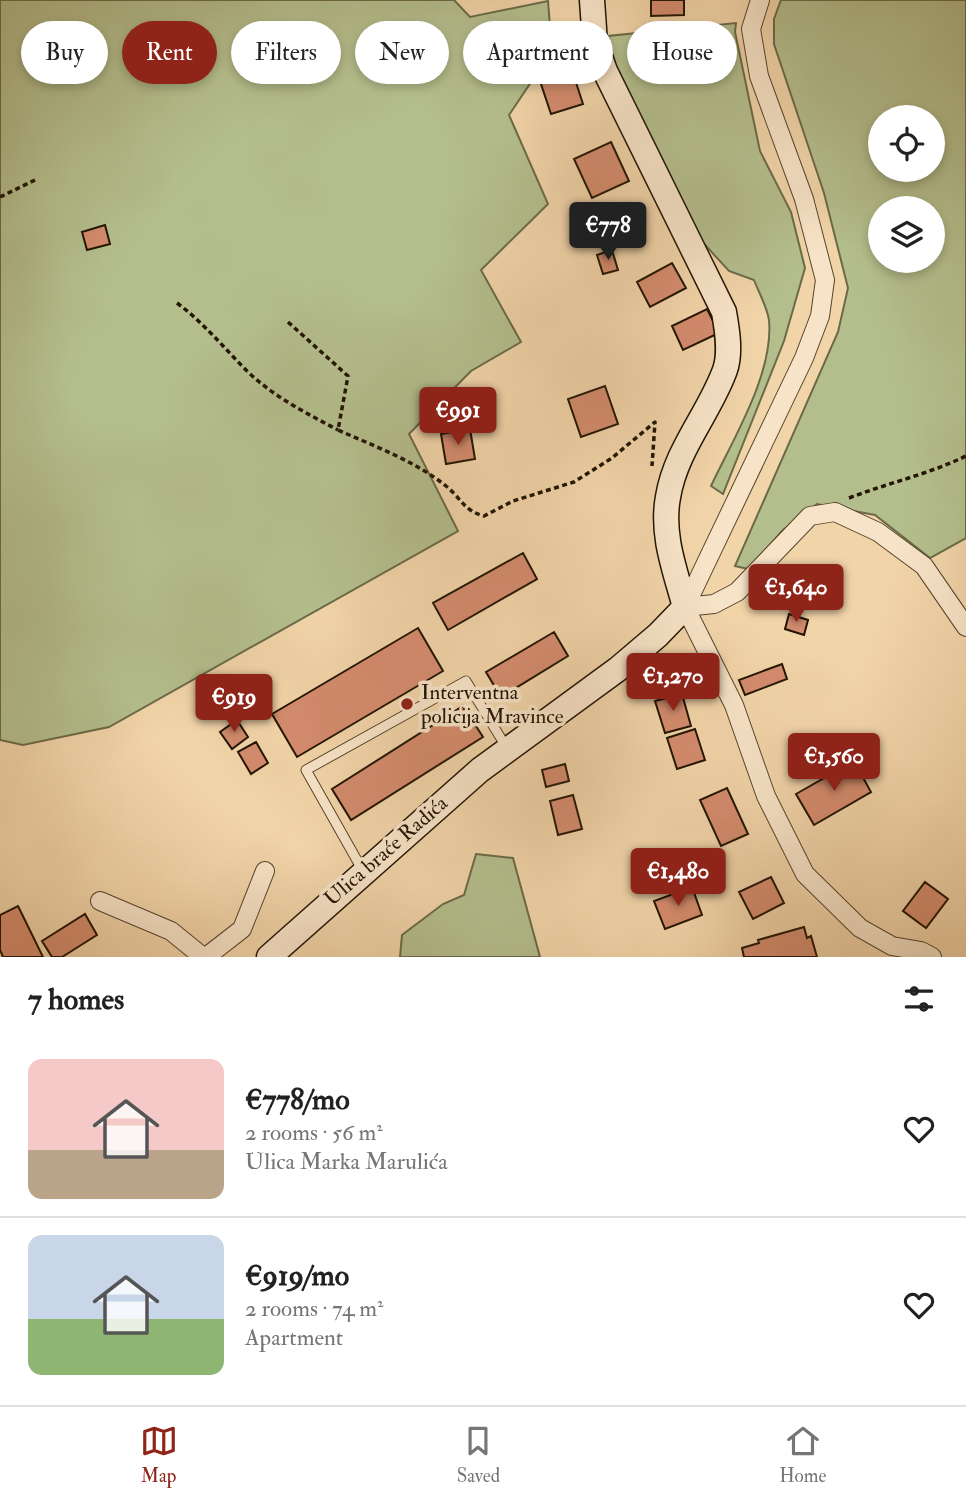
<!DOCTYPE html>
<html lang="en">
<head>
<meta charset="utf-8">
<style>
  body { margin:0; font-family:"IM FELL Double Pica",serif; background:#f2f2f2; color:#222; height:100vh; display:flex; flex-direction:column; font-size:26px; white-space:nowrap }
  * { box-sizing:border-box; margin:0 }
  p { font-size:23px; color:#767676 }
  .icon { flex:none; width:38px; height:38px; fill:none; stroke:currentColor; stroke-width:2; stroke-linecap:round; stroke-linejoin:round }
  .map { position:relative; height:957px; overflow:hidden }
  .sheet { display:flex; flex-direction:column; background:#fff; flex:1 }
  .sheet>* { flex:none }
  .top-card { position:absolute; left:21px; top:21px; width:924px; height:63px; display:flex; gap:14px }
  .controls { position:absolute; left:868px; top:105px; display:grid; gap:14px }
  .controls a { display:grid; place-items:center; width:77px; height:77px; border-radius:50%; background:#fff; box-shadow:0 4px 10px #0003; font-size:35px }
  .price { position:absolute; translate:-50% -60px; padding:0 16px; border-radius:7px; background:#8f2418; color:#fff; font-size:23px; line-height:46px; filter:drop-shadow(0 2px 4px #0008) }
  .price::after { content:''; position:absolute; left:50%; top:42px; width:21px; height:16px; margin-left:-10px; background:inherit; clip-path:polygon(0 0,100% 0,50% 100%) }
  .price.selected { background:#222; color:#fff }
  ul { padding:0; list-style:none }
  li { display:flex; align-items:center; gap:21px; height:175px; padding:0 28px }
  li+li { border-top:2px solid #e0e0e0 }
  li span { display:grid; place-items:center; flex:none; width:196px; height:140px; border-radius:14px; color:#555 }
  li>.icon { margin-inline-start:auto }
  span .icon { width:84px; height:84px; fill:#fffc; stroke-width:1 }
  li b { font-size:30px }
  h2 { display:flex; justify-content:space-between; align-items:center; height:84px; padding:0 28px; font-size:30px }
  .tag { padding:0 24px; border-radius:32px; background:#fff; box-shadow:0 4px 10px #0003; font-size:24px; line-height:63px }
  .tag.selected { background:#8f2418; color:#fff }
  .tab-bar { display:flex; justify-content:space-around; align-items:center; height:98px; border-top:2px solid #e0e0e0; background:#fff; font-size:19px; color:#767676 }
  .tab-bar a { display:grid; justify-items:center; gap:4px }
  .tab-bar .selected { color:#8f2418 }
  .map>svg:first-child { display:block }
  .green { fill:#b4be8d; stroke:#6b6a48; stroke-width:2; fill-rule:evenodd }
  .building { fill:#d48c6e; stroke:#221503; stroke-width:2 }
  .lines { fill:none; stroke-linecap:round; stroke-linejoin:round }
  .lane-casing { stroke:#56452c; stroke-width:11 }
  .street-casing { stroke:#56452c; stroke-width:20 }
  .secondary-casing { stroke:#221503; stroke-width:27 }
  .path { stroke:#221503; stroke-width:3.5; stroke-dasharray:5 3.5; stroke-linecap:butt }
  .lane { stroke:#f7e3c7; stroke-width:9 }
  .street { stroke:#f7e3c7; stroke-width:18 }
  .secondary { stroke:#f7e3c7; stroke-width:24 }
  .poi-dot { fill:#8f2418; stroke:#f7e3c7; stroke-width:2.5 }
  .labels { text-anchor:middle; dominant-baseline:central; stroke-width:7; stroke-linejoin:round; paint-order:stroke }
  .poi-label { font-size:21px; fill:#221503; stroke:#f7e3c7; text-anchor:start }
  .street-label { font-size:21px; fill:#221503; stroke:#f7e3c7 }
</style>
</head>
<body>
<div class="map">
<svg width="966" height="957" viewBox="0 0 966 957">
  <rect width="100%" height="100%" fill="#f2d4a9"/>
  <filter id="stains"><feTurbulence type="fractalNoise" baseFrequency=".00286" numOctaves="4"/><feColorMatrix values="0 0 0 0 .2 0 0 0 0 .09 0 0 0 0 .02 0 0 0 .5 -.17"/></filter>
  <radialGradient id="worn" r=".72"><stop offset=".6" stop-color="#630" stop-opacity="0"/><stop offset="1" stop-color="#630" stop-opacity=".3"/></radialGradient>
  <path class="green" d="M0 0H454L470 17 548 1 552 51 509 115 548 204 481 270 521 342 471 371 409 434 458 531 109 727 23 745 0 740Z
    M781 0H966V538L930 558 875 515 817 504 783 530 748 569 735 566 838 332 848 288 824 193 774 44V19ZM880 117H933V170H880ZM880 208H933V261H880Z
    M736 23 735 32 760 151 791 212 805 268 784 341 723 494 711 486C733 439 774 373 769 320 767 307 759 293 754 280L729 271 696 235 622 90 608 36Z
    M476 854 513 858 540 957H400L402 935 443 904 464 895Z"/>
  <path class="building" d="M651 0H684V15L651 16Z
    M570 64 583 104 551 114 538 75Z
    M611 142 629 181 592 198 574 159Z
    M631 203 640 241 609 248 601 210Z
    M105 225 110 244 87 250 82 232Z
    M612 250 618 270 603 274 597 255Z
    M672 263 686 288 650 307 637 282Z
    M707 309 719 333 683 350 672 326Z
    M605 386 618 424 581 437 568 399Z
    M470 429 475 459 446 464 441 434Z
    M523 553 537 579 448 630 433 603Z
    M789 614 808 620 804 635 785 629Z
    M418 628 443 671 297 757 272 714Z
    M554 632 568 656 501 697 486 672Z
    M670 661 674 676 668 678 671 692 656 696 651 676 656 675 653 665Z
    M782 664 787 679 745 695 739 680Z
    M682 694 691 726 665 733 655 701Z
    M463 706 483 737 351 820 332 789Z
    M237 720 248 737 232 749 220 732Z
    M695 729 705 760 677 769 667 738Z
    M256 742 268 763 251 774 238 752Z
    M854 761 871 792 814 825 796 794Z
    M565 764 569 781 546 787 542 770Z
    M727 788 748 834 721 846 700 800Z
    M573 795 582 829 558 835 550 801Z
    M771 877 784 903 753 919 739 892Z
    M925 882 948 899 926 928 903 911Z
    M692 887 702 915 665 929 654 901Z
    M18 906 43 957H3L0 950V915Z
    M85 914 97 935 62 957H52L42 941Z
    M804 927 807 938 811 936 817 957H744L742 948 759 943 758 940Z"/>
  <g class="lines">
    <defs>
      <path id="lane" d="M363 871 306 770 466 681 508 750"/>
      <path id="street" d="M685 607 804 358 820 316 825 280 804 199 759 76 751 29 760 0
        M685 607 734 705 766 796 805 874 860 928 892 946 921 951 932 957
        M685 607 714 604 737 592 810 516 835 512 878 532 924 566 966 627
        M100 901 171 931 203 957
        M206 957 242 929 265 871"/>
      <path id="secondary" d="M269 957 480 770 618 669 658 635 685 607C675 570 661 535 668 497 676 449 709 414 725 370 731 353 727 329 724 312L605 71 595 43 592 0"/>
    </defs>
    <use href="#lane" class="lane-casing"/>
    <use href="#street" class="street-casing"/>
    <use href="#secondary" class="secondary-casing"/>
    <path class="path" d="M0 197 35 180
      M177 303C204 323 224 348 247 371 274 397 306 413 338 430
      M288 322 348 376 338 430C374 446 415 461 446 486 461 498 464 511 484 516L513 501 574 482 612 458 655 422 652 466
      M849 498C888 483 929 474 966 456"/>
    <use href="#lane" class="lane"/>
    <use href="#street" class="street"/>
    <use href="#secondary" class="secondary"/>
  </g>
  <circle class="poi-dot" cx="407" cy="704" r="7"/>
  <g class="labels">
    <g class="poi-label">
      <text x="421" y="692">Interventna<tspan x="421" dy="24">policija Mravince</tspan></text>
    </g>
    <g class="street-label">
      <text transform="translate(386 851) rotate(-41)">Ulica braće Radića</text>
    </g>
  </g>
  <rect width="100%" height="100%" filter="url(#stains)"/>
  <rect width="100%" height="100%" fill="url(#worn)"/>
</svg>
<div class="controls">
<a><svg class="icon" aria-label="locate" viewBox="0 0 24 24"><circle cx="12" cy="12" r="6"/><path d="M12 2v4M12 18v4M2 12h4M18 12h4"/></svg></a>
<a><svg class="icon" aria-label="layers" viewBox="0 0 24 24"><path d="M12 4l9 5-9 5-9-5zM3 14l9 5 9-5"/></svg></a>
</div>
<b class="price selected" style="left:608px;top:262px">€778</b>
<b class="price" style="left:458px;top:447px">€991</b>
<b class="price" style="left:796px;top:624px">€1,640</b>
<b class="price" style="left:673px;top:713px">€1,270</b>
<b class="price" style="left:234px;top:734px">€919</b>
<b class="price" style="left:834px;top:793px">€1,560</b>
<b class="price" style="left:678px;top:908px">€1,480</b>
<div class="top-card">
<a class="tag">Buy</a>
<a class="tag selected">Rent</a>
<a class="tag">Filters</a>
<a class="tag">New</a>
<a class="tag">Apartment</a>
<a class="tag">House</a>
</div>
</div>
<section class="sheet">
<h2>7 homes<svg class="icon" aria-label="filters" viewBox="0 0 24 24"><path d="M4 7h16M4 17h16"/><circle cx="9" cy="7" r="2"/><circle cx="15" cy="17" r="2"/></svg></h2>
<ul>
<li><span style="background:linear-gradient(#f6c9c9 65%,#b9a48a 0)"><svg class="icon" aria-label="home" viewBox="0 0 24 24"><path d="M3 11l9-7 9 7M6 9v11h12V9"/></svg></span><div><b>€778/mo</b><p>2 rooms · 56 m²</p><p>Ulica Marka Marulića</p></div><svg class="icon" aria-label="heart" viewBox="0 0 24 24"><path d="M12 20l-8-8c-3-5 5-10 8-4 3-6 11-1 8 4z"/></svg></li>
<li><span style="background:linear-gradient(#c9d6e8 60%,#8fb573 0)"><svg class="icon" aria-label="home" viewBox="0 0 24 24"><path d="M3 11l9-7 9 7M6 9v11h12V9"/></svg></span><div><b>€919/mo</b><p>2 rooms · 74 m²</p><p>Apartment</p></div><svg class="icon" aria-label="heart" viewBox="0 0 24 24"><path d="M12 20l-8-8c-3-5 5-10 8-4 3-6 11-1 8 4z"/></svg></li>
</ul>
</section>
<nav class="tab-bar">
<a class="selected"><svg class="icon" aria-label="map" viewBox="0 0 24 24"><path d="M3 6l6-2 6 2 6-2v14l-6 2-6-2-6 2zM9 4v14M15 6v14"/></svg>Map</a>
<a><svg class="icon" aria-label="saved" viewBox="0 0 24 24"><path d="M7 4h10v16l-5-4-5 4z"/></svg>Saved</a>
<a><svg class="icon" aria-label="home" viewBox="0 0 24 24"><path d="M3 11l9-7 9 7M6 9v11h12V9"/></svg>Home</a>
</nav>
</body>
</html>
